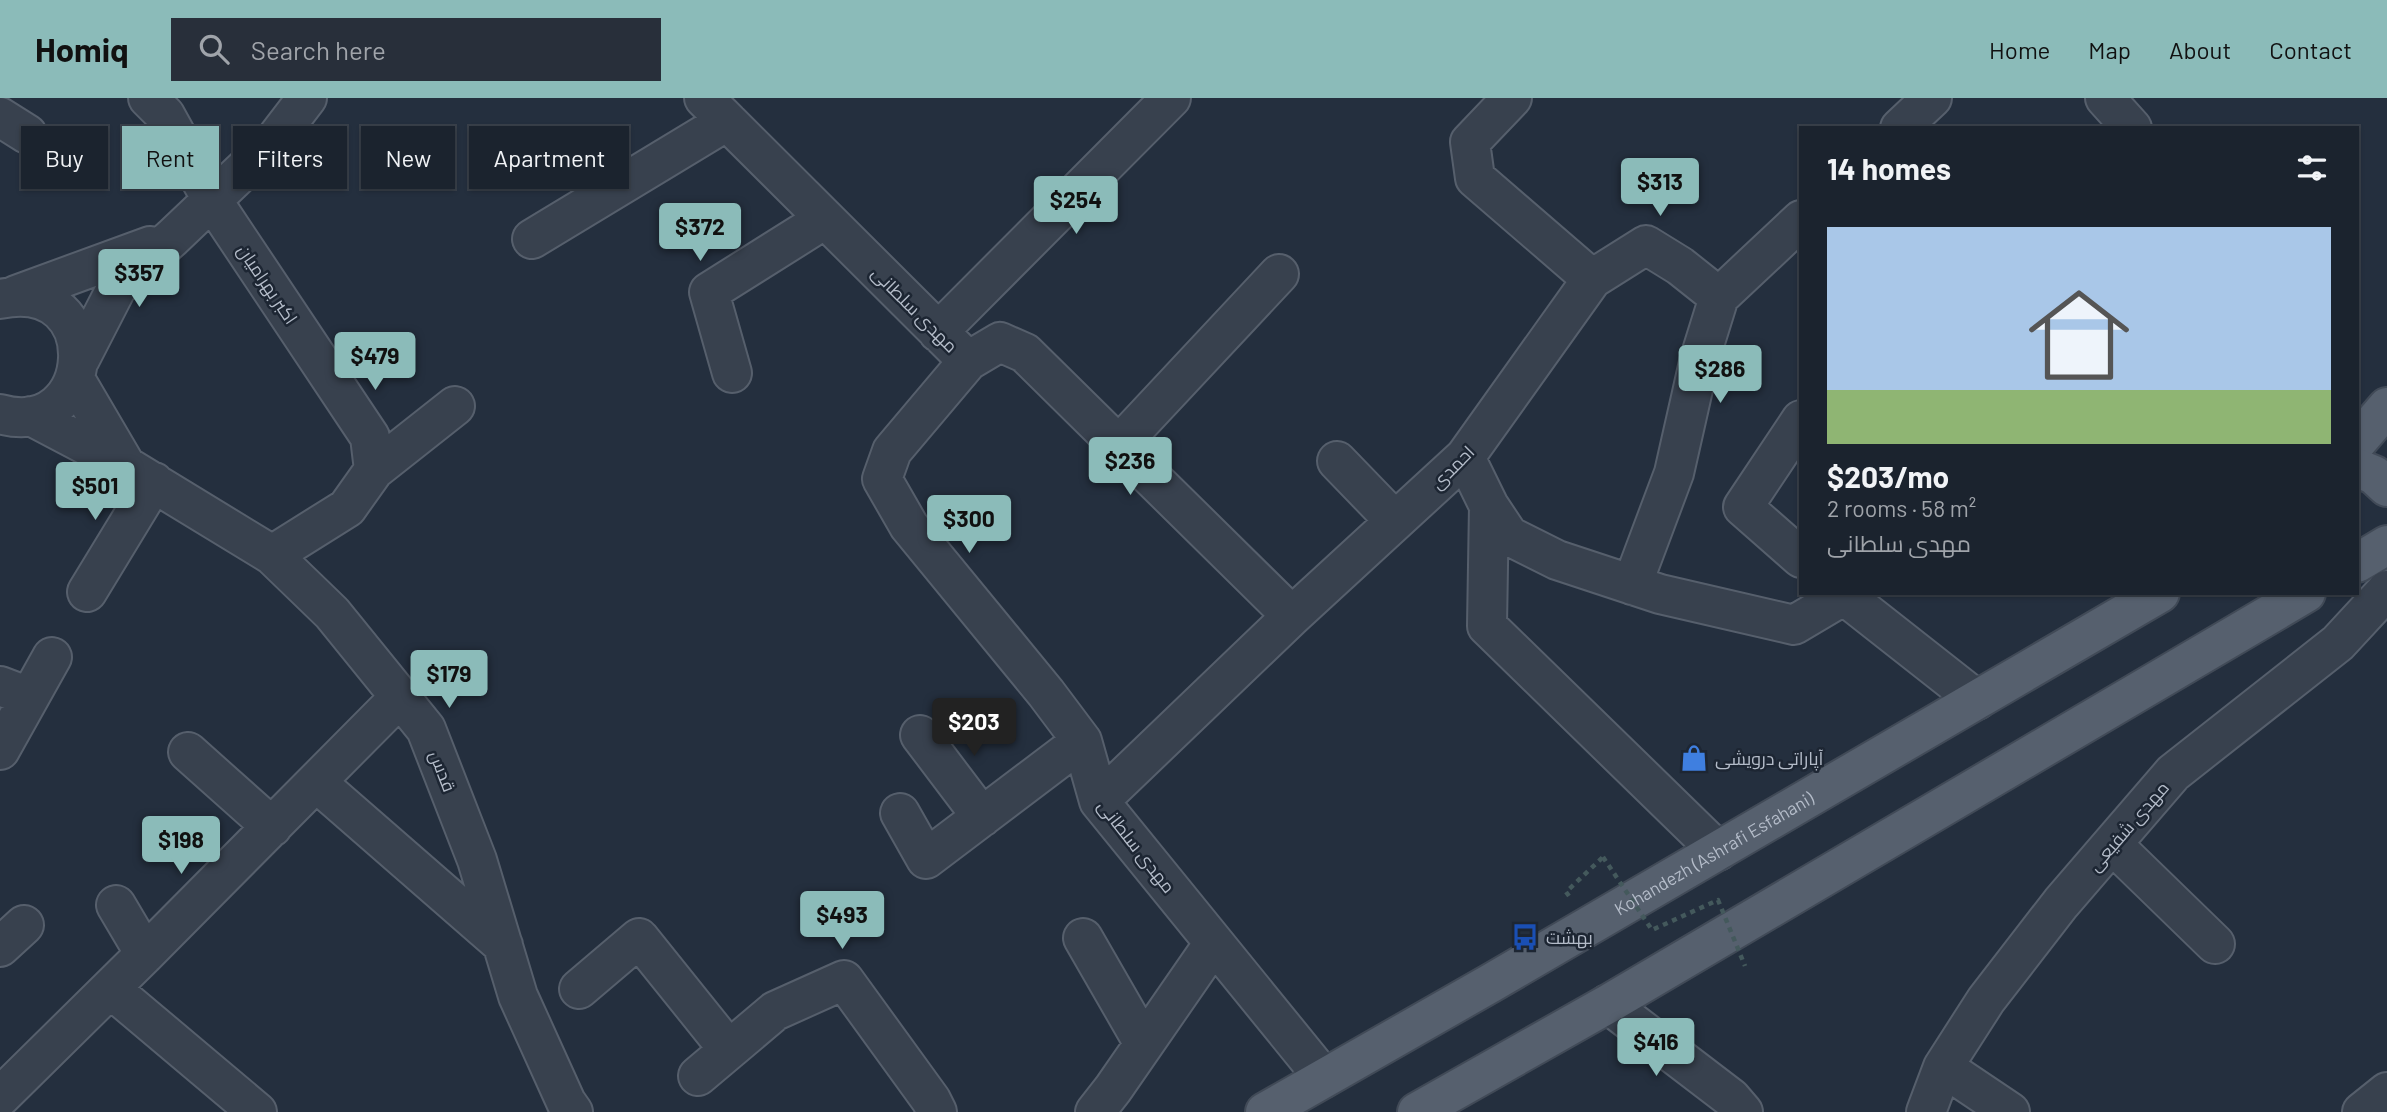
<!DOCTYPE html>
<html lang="en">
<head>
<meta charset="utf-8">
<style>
  body { margin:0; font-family:Barlow,Cairo,sans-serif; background:#282f3a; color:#f1f3f6; height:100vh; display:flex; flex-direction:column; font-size:26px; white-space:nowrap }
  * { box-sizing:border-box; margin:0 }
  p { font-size:23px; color:#a0a4aa }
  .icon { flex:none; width:38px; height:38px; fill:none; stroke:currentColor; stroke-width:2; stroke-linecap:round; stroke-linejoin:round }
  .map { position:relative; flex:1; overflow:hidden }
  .drawer { position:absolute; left:1799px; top:28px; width:560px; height:469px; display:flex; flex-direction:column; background:#1b232e; border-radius:0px; box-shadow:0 2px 5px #0004,0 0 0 2px #39404a }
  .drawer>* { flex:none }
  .guide { position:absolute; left:21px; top:28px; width:665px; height:63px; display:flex; gap:14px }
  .price { position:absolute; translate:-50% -60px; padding:0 16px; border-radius:7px; background:#8bbbb9; color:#111; font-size:23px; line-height:46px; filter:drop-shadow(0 2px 4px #0008) }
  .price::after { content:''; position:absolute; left:50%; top:42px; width:21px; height:16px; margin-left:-10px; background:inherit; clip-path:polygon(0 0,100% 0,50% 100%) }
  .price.current { background:#222; color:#fff }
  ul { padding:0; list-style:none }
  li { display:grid; align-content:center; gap:14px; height:371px; padding:0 28px }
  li+li { border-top:2px solid #39404a }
  li span { display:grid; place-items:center; height:217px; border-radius:0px; color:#555 }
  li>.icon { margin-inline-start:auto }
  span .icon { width:126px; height:126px; fill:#fffc; stroke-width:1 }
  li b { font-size:30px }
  h2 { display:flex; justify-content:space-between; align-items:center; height:84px; padding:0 28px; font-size:30px }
  .chip { padding:0 24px; border-radius:0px; background:#1b232e; box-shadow:0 2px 5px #0004,0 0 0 2px #39404a; font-size:24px; line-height:63px }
  .chip.current { background:#8bbbb9; color:#111 }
  header { display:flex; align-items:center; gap:42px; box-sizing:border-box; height:98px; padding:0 35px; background:#8bbbb9; color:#111 }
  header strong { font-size:33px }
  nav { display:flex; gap:38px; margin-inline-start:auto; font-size:24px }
  .search { width:490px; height:63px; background:#282f3a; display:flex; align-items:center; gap:18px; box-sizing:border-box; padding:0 24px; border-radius:0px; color:#a0a4aa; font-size:26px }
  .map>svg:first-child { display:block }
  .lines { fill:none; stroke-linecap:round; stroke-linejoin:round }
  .minor-casing { stroke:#565f6c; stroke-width:42 }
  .major-casing { stroke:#414a57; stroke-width:42 }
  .path { stroke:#44595c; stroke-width:4.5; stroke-dasharray:5 5; stroke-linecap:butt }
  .minor { stroke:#38414e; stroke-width:38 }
  .major { stroke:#56606e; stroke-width:38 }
  .path-bridge { stroke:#44595c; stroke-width:4.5; stroke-dasharray:5 5; stroke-linecap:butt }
  .labels { text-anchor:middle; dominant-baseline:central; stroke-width:5; stroke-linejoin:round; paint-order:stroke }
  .street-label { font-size:18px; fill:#b4bcc9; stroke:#1d2633 }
  .poi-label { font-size:18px; fill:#b4bcc9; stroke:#1d2633; text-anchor:start }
</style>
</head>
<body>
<header>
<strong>Homiq</strong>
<div class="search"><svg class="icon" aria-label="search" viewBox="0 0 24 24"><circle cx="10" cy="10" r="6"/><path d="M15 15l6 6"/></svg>Search here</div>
<nav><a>Home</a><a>Map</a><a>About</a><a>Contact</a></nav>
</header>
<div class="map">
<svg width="2387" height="1014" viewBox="0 0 2387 1014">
  <rect width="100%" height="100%" fill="#242f3e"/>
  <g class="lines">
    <defs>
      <path id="minor" d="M148 0 165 17 212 102 370 339 374 372 347 410 272 457
        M704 0 968 263 892 353 882 381 909 428 1046 595 1082 643 1099 703 1324 980
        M2105 0 2132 30
        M0 19 27 36
        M1900 30 1932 0
        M532 141 727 23
        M1592 181 1646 147 1680 168 1719 199
        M16 197 150 148
        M0 201C110 178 98 344 0 316
        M938 234 1171 0
        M80 261 117 189 172 140 274 43 307 0
        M968 263 1000 244 1025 255 1292 518
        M732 275 709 194 825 121
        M31 318 126 368 75 281
        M1801 322 1743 409 1801 460
        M1119 347 1279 176
        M1465 359 1489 408 1509 438 1557 462 1660 496 1794 527 1848 495
        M1337 363 1395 423
        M126 368 272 457 332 515 426 631 477 762 518 898 566 1004 573 1014
        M374 372 455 308
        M1489 408 1487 528 1718 753
        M1632 487 1674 375 1700 260 1719 199 1801 122
        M87 494 154 384
        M1841 495 1977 602
        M0 588 29 599
        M920 637 982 719
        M0 652 52 559
        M188 654 272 729
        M316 684 503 847
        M1099 703 1292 518 1465 359 1592 181 1475 80 1470 44 1512 0
        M900 715 926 761 1082 643
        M2112 746 2215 846
        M116 807 145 856
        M1083 840 1144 946
        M0 849 24 827
        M111 891 257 1014
        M579 891 639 840 729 952
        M1608 906 1731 1000 1743 1014
        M1943 969 2010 1014
        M698 978 775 913 844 882 931 1002 937 1014
        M0 999 145 856 400 599
        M1095 1014 1113 991 1214 845
        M1926 1014 1943 969 1986 902 2061 805 2173 675 2338 545 2387 492
        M2362 1014 2387 994"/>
      <g id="major">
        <path d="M2357 344 2387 309"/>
        <path d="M2357 370 2374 377 2387 389"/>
        <path d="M2357 465 2387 447"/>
        <path id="s1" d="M1265 1014 1491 885 2160 495"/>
        <path d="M1417 1014 1608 906 2306 495"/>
      </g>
    </defs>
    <use href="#minor" class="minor-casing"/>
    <use href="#major" class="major-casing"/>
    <path class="path" d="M1569 798 1566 794 1603 759"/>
    <use href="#minor" class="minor"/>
    <use href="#major" class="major"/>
    <path class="path-bridge" d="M1603 759 1652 832 1718 802 1745 868"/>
  </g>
  <defs>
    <symbol id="shop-bare" viewBox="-9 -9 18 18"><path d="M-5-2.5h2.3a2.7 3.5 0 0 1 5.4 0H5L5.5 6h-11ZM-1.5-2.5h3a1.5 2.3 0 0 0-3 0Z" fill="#3f7fe0" stroke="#1d2633" stroke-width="2.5" paint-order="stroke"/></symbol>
    <symbol id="bus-bare" viewBox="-9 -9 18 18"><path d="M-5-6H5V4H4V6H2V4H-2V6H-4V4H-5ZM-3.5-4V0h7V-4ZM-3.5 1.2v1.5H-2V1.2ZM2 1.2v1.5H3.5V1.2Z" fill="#1a4fb4" stroke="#1d2633" stroke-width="2.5" paint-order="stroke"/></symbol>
  </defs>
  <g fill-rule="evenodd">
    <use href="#shop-bare" x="1675" y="641" width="38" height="38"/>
    <use href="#bus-bare" x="1506" y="820" width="38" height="38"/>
  </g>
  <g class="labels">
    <g class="street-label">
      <text transform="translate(268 186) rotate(56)">اکبر بهرامیان</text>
      <text transform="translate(915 211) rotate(45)">مهدی سلطانی</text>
      <text transform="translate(1452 369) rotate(-45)">احمدی</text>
      <text transform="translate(443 673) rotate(69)">قدس</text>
      <text transform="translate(2128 728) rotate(-49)">مهدی شفیعی</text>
      <text transform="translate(1137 748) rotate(52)">مهدی سلطانی</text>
      <text stroke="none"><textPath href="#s1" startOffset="518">Kohandezh (Ashrafi Esfahani)</textPath></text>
    </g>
    <g class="poi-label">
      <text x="1715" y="660">آپاراتی درویشی</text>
      <text x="1546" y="839">بهشت</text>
    </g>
  </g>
</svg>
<b class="price" style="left:1660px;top:120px">$313</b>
<b class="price" style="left:1076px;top:138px">$254</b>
<b class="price" style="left:700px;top:165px">$372</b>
<b class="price" style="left:139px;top:211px">$357</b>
<b class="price" style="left:375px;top:294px">$479</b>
<b class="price" style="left:1720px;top:307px">$286</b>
<b class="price" style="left:1130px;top:399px">$236</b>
<b class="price" style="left:95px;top:424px">$501</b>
<b class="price" style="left:969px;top:457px">$300</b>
<b class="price" style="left:449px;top:612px">$179</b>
<b class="price current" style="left:974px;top:660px">$203</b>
<b class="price" style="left:181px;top:778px">$198</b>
<b class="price" style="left:842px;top:853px">$493</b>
<b class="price" style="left:1656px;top:980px">$416</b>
<div class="guide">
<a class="chip">Buy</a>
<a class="chip current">Rent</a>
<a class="chip">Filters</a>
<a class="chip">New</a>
<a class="chip">Apartment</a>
</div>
<section class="drawer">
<h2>14 homes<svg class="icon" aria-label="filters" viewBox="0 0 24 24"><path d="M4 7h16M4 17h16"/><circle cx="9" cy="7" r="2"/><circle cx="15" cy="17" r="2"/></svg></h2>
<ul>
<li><span style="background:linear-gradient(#a9c7e8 75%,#8fb573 0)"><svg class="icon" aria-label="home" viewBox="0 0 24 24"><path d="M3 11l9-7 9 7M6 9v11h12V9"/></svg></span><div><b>$203/mo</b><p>2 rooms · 58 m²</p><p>مهدی سلطانی</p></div></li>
</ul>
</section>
</div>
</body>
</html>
